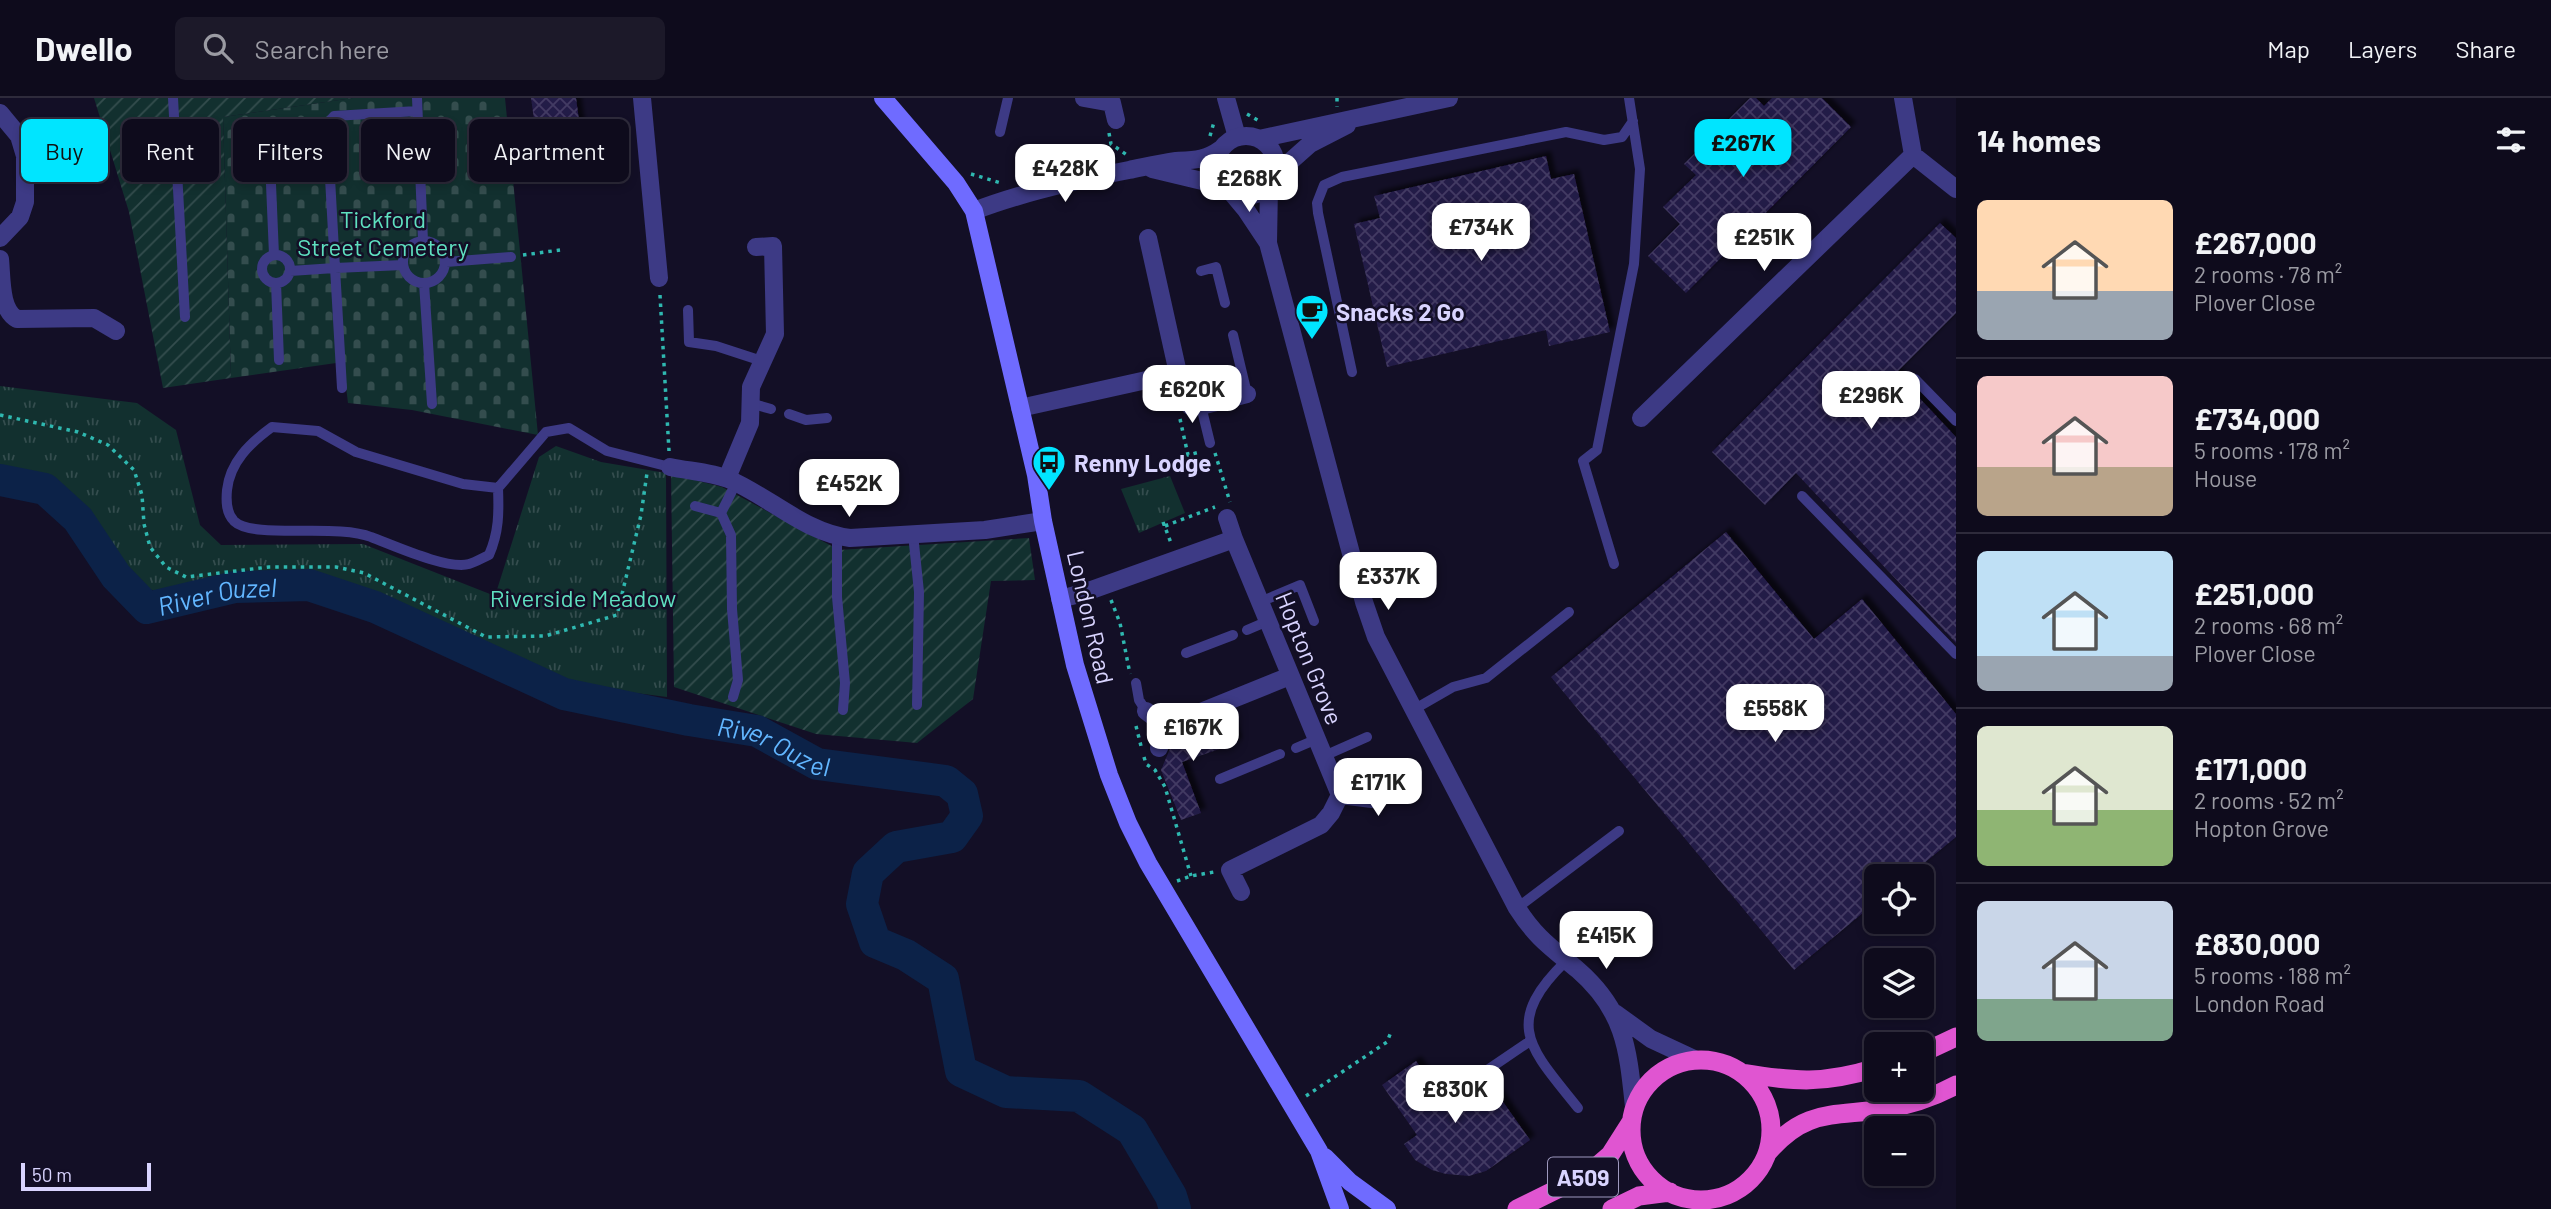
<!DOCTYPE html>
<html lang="en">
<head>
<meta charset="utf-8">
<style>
  body { margin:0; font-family:Barlow,sans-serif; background:#1c1929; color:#f1f3f6; height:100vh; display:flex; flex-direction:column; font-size:26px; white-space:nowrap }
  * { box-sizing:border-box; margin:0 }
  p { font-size:23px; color:#9b9ba3 }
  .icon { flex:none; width:38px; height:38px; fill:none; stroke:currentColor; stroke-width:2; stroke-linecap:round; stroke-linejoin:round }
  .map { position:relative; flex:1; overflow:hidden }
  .details { display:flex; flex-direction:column; background:#0e0b1c; width:595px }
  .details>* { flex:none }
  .guide { position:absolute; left:21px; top:21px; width:665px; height:63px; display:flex; gap:14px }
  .fabs { position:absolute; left:1864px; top:766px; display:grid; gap:14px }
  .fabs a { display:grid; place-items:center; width:70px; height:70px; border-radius:10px; background:#0e0b1c; box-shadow:0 4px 10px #0003,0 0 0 2px #2e2b3b; font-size:35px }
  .scale { position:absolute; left:21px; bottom:18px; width:130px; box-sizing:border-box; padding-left:7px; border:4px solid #d9d4ff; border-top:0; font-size:19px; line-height:24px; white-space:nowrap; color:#d9d4ff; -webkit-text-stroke:5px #130f26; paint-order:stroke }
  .price { position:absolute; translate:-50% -60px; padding:0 16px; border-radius:14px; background:#fff; color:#222; font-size:23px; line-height:46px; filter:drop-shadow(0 2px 4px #0008) }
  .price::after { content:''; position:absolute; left:50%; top:42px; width:21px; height:16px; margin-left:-10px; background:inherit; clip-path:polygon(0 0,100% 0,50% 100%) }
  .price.current { background:#00e5ff; color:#111 }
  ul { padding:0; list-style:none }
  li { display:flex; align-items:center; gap:21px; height:175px; padding:0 21px }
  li+li { border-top:2px solid #2e2b3b }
  li span { display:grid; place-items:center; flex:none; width:196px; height:140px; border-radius:10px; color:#555 }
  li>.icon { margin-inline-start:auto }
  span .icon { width:84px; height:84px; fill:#fffc; stroke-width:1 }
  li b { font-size:30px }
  h2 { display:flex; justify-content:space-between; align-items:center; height:84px; padding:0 21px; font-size:30px }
  .tag { padding:0 24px; border-radius:10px; background:#0e0b1c; box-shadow:0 4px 10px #0003,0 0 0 2px #2e2b3b; font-size:24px; line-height:63px }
  .tag.current { background:#00e5ff; color:#111 }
  header { display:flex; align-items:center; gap:42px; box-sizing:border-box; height:98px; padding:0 35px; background:#0e0b1c; border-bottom:2px solid #2e2b3b }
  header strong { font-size:33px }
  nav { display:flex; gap:38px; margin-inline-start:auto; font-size:24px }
  .search { width:490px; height:63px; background:#1c1929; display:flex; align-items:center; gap:18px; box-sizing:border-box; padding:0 24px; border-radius:10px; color:#9b9ba3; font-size:26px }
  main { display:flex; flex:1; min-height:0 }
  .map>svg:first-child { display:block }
  .cemetery { fill:url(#cemetery-stones) }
  .park { fill:url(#park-tufts) }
  .garden { fill:url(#garden-furrows) }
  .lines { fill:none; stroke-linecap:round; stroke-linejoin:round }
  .river { stroke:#0c2248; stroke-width:32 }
  .building { fill:url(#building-cross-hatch); filter:url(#shadow) }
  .path { stroke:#2fb8b0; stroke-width:3.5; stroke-dasharray:3.5 5; stroke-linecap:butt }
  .service { stroke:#3d3a85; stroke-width:10 }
  .minor { stroke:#3d3a85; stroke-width:18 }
  .tertiary { stroke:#3d3a85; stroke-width:18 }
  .secondary { stroke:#6f6bff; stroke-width:18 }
  .trunk { stroke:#e055d1; stroke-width:19 }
  .labels { text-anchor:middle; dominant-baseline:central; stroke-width:5; stroke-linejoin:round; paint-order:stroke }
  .shield { fill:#130f26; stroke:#9e99be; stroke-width:2 }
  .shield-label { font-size:23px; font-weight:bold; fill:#d9d4ff }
  .park-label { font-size:24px; fill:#5fe0c0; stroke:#130f26 }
  .poi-label { font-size:24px; font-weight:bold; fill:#d9d4ff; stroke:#130f26; text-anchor:start }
  .street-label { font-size:24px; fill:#d9d4ff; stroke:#130f26 }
  .water-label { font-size:26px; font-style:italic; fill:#62b6ff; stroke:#130f26 }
</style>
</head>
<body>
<header>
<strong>Dwello</strong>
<div class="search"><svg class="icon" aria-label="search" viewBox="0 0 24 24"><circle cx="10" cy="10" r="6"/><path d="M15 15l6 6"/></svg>Search here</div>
<nav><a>Map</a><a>Layers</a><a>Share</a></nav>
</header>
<main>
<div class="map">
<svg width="1956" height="1111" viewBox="0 0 1956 1111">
  <defs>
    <pattern id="cemetery-stones" width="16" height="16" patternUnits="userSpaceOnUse" patternTransform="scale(1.75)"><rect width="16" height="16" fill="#12302f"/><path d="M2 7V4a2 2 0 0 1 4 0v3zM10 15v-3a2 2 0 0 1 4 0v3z" fill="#344d4e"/></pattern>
    <pattern id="park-tufts" width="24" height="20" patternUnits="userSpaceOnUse" patternTransform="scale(1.75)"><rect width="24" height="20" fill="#12302f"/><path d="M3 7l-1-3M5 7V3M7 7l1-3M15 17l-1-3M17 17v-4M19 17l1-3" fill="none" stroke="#344d4e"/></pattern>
    <pattern id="garden-furrows" width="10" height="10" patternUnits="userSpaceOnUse" patternTransform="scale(1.75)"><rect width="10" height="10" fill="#12302f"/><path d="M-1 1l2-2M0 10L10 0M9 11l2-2" fill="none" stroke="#344d4e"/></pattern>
    <pattern id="building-cross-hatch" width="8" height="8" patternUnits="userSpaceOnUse" patternTransform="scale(1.75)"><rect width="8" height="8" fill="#241b47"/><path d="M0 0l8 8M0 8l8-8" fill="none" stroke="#433b63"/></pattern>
    <filter id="shadow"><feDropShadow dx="5" dy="-5" stdDeviation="2" flood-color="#0009"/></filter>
  </defs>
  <rect width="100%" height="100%" fill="#130f26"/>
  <path class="cemetery" d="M353 0H505L538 337 412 312 348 305 343 264 231 280 223 19Z"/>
  <path class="park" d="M0 288 137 305 176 332 200 427 221 447 363 446 495 498 539 359 556 348 601 364 666 375 667 599 574 587 486 545 321 479 238 481 165 495 143 490 66 393 0 370Z
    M1170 378 1185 415 1139 435 1121 391Z"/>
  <path class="garden" d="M94 0H353L223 19 231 280 163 290 129 114Z
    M671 376 722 389 839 452 1029 440 1035 482 991 483 973 601 917 645 816 636 674 589Z"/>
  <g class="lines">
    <path class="river" id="s1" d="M0 382 45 391 78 421 116 478 147 510 235 489 309 487 375 509 564 596 689 622 757 633 817 666 946 683 962 696 967 718 952 739 896 749 868 775 862 806 875 844 906 857 943 881 961 973 1006 994 1079 998 1132 1032 1171 1098 1175 1111"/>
  </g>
  <path class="building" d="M531 0H576L585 66 533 73 530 51 538 50Z
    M1750 0H1756L1764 8 1772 0H1822L1851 29 1686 195 1648 158 1680 126 1663 109 1696 77 1684 66Z
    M1546 58 1551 81 1574 76 1610 234 1549 248 1546 232 1387 269 1354 126 1380 120 1374 98Z
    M1940 125 1956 140V215L1896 275 1956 339V545L1796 375 1765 407 1712 354Z
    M1726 434 1814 541 1862 501 1956 616V739L1907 779H1876V804L1794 872 1551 579Z
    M1228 620 1237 645 1182 664 1201 715 1181 722 1161 672 1172 646 1199 637 1197 631Z
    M1416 963 1448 1007 1487 981 1530 1042 1486 1073 1469 1078 1446 1076 1432 1072 1415 1062 1404 1046 1417 1037 1382 987Z"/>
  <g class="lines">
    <path class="path" d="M1337 0V9
      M1247 16 1261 24
      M1109 35 1111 46 1127 57
      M1210 38 1214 24H1216
      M1103 59 1111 46
      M971 76 1001 85
      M523 157 560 152
      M660 197 669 353
      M0 317 78 334 108 347 134 372 142 397 144 426 150 449 166 469 186 479 269 469H336L364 475 486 539 545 538 617 517 641 417 647 375
      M1180 321 1188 357 1200 354
      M1215 355 1230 404
      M1163 424 1171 445
      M1165 428 1215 409
      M1111 502 1120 525 1130 576
      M1136 628 1141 648
      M1144 659 1146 666 1155 672 1165 689 1191 778
      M1177 783 1191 778 1214 774
      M1306 998 1387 944 1391 934"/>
    <path class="service" d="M173 0 185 219
      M417 0 423 143
      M1000 34 1008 0
      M269 39 274 157
      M403 164a21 21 0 1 1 42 0a21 21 0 1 1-42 0Z
      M262 171a14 14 0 1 1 28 0a14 14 0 1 1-28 0Z
      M446 164 511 159
      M403 167 335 170 327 26 334 18 417 13
      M290 173 335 170 342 290
      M1201 173 1216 169 1225 205
      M276 185 279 262
      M424 185 432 306
      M688 212 689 244 716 248 762 263
      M1233 237 1247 296
      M1352 274 1318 115 1317 105 1324 87 1342 79 1566 34 1604 42 1622 39 1633 23
      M1915 281 1956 323
      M750 305 771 311
      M1201 308 1210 345
      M789 316 806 322 827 320
      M498 390 463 386 356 354 318 333 272 329C250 345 230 364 227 392 226 403 226 415 234 423 254 442 337 425 371 439 393 447 447 472 469 466 476 464 482 460 489 457 499 434 499 415 498 390L546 334 569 330 607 353 670 369
      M1802 398 1956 556
      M695 408 721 415 731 437 732 511 738 582 733 599
      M721 415 736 385
      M913 436 919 494 917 607
      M837 439V499L845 585 843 612
      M1614 466 1583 363 1597 352 1634 166 1640 71 1629 0
      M1260 504 1300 487 1314 523
      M1247 532 1268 523
      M1186 555 1233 537
      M1136 585 1139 602 1146 613
      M1413 612 1453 589 1486 580 1569 514
      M1296 650 1317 641
      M1324 658 1367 639
      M1220 681 1280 656
      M1517 810 1619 733
      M1566 863C1501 926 1531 951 1578 1010
      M1455 994 1530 943"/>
    <path class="minor" d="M642 0 659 180
      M1084 0 1112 5 1116 22
      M1226 0 1237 39
      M1903 0 1913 57 1956 91
      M0 15 19 38 25 58V104L20 119 0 140
      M0 161C2 181 0 212 17 221L94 220 116 233
      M1178 275 1184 297 1190 308H1201L1247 296
      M1020 310 1178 275 1148 140
      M1641 320 1913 57
      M670 369C688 373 711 374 728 381 769 398 805 435 850 440L985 432 1043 423
      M727 380 750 325 751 289 775 236 773 148 756 149
      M1227 420 1234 441
      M1060 501 1083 495 1234 441 1340 697 1331 715 1321 727 1230 772 1241 794
      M1146 613 1166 628 1290 578
      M1159 650 1166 628
      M1340 697 1372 701 1408 684"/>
    <path class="tertiary" d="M1216 68a30 30 0 1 1 60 0a30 30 0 1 1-60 0Z
      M1259 41 1449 0
      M1152 71 1223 88
      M1275 77 1310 46 1347 27
      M1269 88 1268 145 1364 504 1376 539 1517 810C1536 840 1552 850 1578 872 1625 913 1628 951 1634 1009
      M1231 94 1246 112 1268 145
      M974 113C1023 94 1077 82 1129 72 1144 69 1161 65 1176 63 1195 62 1206 62 1221 51
      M1615 915 1651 941 1696 962"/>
    <path class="secondary" d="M883 0 956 85 974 113 1036 377 1043 423 1075 567 1109 677 1128 725 1148 765 1319 1053 1340 1111
      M1325 1059 1350 1084 1387 1111"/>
    <path class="trunk" d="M1922 955 1956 939
      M1631 1032a70 70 0 1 1 140 0a70 70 0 1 1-140 0Z
      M1742 975C1795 984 1824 986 1876 970
      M1768 1054C1806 1010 1833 1019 1885 1011 1909 1007 1934 999 1956 987
      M1517 1111 1588 1076 1610 1057 1631 1024
      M1612 1111 1639 1098 1670 1094"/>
  </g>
  <defs>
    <symbol id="cafe-pin" viewBox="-11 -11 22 30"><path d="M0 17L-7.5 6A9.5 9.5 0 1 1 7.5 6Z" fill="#00e5ff" stroke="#130f26"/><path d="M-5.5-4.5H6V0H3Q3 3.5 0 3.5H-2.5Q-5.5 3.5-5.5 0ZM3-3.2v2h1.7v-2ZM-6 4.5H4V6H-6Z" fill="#111"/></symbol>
    <symbol id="bus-pin" viewBox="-11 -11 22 30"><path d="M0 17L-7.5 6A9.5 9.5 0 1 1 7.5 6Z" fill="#00e5ff" stroke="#130f26"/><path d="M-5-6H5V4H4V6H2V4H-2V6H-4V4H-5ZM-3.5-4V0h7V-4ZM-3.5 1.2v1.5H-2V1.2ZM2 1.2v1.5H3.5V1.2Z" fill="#111"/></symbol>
  </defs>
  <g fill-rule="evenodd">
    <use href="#cafe-pin" x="1293" y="194" width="38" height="52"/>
    <use href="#bus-pin" x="1030" y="345" width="38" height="52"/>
  </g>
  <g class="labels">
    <rect class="shield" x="1548" y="1059.5" width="70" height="39" rx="5"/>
    <g class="shield-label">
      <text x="1583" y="1079">A509</text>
    </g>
    <g class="park-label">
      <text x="383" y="120">Tickford<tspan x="383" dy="28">Street Cemetery</tspan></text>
      <text x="583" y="499">Riverside Meadow</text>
    </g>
    <g class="poi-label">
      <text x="1336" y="213">Snacks 2 Go</text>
      <text x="1074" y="364">Renny Lodge</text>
    </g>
    <g class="street-label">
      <text transform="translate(1091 519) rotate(77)">London Road</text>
      <text transform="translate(1310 560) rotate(68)">Hopton Grove</text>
    </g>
    <g class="water-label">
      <text stroke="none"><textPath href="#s1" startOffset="275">River Ouzel</textPath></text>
      <text stroke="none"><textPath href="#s1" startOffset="863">River Ouzel</textPath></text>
    </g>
  </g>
</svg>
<div class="fabs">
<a><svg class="icon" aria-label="locate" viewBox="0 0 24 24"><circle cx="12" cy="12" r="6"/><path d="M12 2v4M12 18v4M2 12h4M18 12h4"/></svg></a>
<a><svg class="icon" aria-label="layers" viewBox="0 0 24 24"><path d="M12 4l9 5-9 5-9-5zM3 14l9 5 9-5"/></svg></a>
<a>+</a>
<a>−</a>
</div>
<div class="scale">50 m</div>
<b class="price current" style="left:1743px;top:81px">£267K</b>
<b class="price" style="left:1065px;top:106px">£428K</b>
<b class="price" style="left:1249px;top:116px">£268K</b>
<b class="price" style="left:1481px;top:165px">£734K</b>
<b class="price" style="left:1764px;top:175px">£251K</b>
<b class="price" style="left:1192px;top:327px">£620K</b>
<b class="price" style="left:1871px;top:333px">£296K</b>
<b class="price" style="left:849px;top:421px">£452K</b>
<b class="price" style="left:1388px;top:514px">£337K</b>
<b class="price" style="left:1775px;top:646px">£558K</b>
<b class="price" style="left:1193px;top:665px">£167K</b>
<b class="price" style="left:1378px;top:720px">£171K</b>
<b class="price" style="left:1606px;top:873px">£415K</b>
<b class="price" style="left:1455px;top:1027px">£830K</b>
<div class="guide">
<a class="tag current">Buy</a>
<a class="tag">Rent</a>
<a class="tag">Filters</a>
<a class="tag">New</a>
<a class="tag">Apartment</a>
</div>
</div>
<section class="details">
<h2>14 homes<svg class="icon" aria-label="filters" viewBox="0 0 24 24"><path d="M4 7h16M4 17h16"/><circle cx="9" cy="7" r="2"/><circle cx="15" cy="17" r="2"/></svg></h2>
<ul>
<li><span style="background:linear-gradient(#ffd9b3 65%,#9aa5b1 0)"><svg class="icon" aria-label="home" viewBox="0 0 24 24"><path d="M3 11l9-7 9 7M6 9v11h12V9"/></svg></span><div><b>£267,000</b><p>2 rooms · 78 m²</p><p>Plover Close</p></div></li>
<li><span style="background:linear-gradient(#f6c9c9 65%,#b9a48a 0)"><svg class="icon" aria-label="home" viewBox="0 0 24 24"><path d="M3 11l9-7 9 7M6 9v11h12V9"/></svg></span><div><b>£734,000</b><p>5 rooms · 178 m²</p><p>House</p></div></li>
<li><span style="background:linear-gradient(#bfe0f5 75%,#9aa5b1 0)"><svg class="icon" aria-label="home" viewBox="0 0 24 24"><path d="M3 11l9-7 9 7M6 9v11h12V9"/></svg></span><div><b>£251,000</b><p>2 rooms · 68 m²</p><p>Plover Close</p></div></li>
<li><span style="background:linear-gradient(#dfe7d0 60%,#8fb573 0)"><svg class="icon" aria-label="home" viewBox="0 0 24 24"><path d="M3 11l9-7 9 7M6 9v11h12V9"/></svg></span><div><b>£171,000</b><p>2 rooms · 52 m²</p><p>Hopton Grove</p></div></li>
<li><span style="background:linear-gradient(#c9d6e8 70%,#7fa58c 0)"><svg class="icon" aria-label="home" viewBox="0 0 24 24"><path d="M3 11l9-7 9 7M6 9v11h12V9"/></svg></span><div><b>£830,000</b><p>5 rooms · 188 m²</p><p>London Road</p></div></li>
</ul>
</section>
</main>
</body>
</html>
